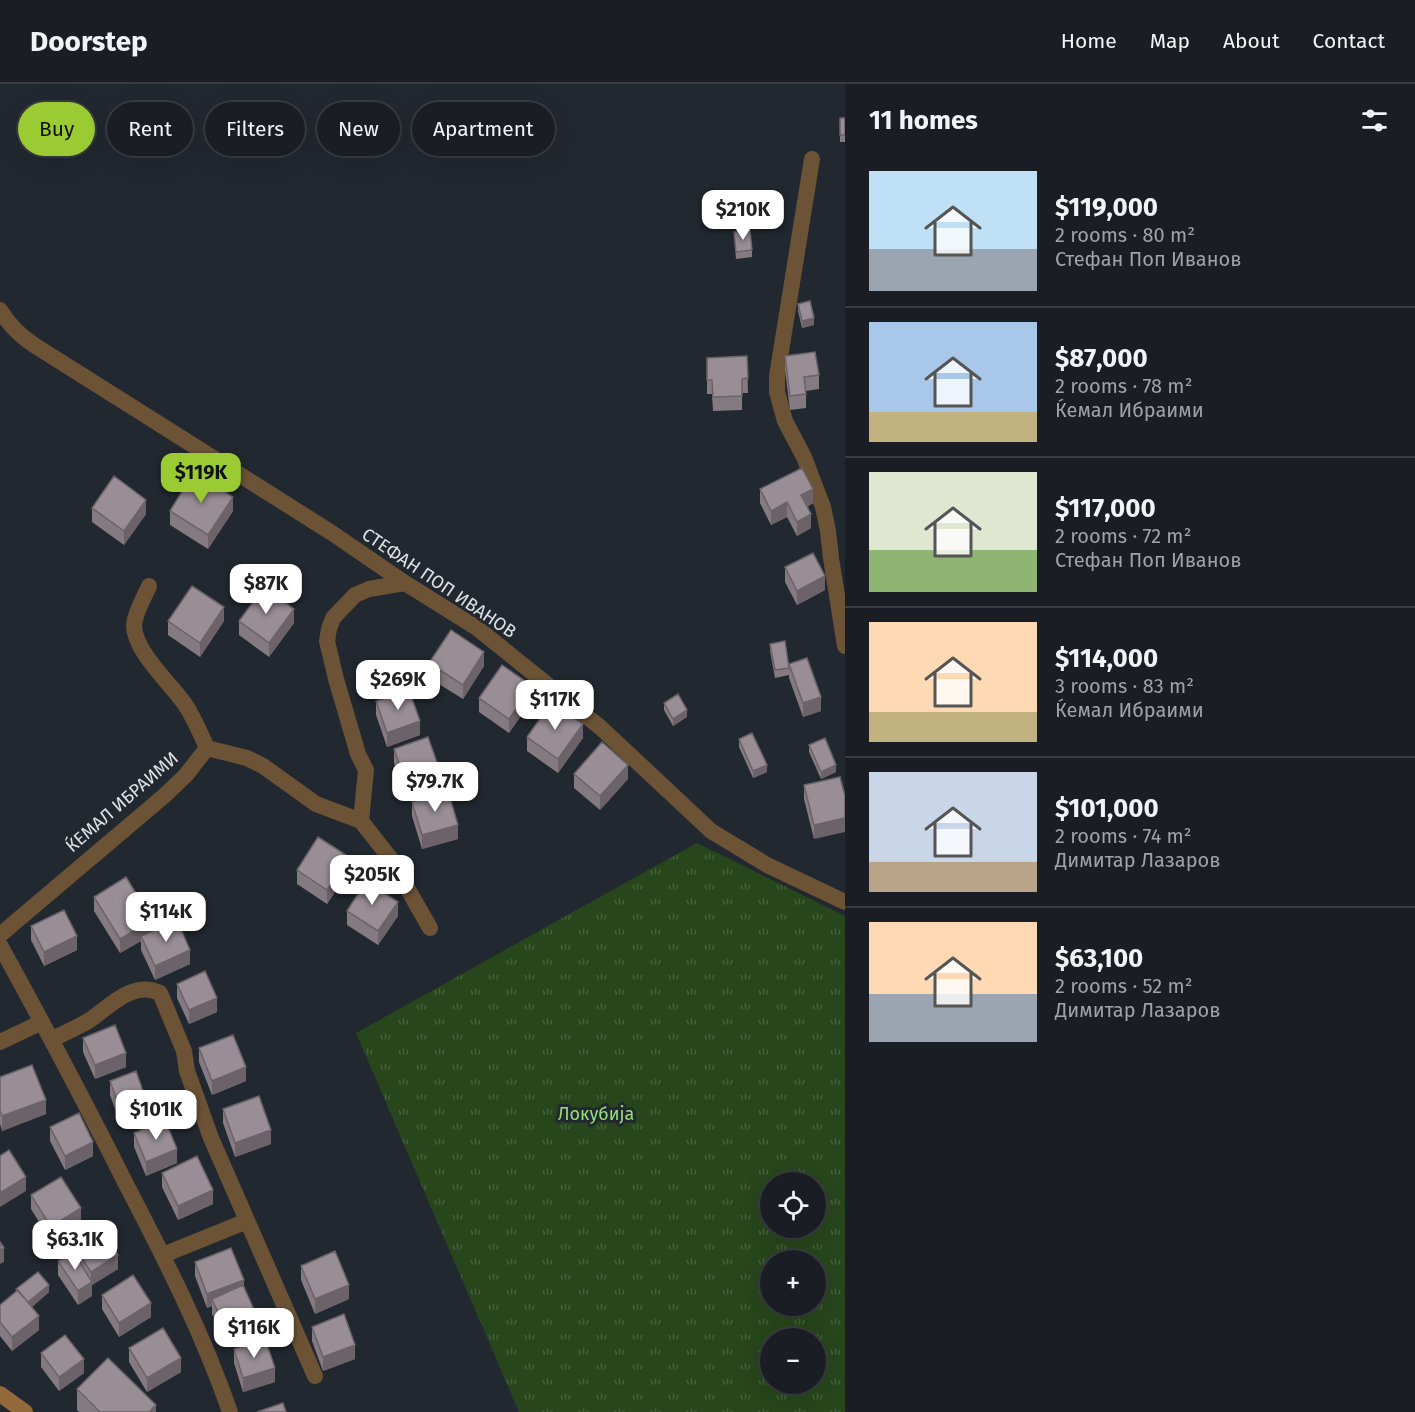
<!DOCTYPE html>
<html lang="en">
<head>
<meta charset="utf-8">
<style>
  body { margin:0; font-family:"Fira Sans",sans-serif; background:#23272c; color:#f1f3f6; height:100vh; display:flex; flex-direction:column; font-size:22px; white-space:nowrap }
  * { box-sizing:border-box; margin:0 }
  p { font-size:20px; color:#9fa2a6 }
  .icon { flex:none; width:33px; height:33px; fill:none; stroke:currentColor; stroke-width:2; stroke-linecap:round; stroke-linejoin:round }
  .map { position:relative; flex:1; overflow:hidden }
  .sheet { display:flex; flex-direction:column; background:#1a1e24; width:570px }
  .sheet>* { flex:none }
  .hud { position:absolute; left:18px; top:18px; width:570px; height:54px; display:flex; gap:12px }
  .tools { position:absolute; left:760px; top:1088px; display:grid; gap:12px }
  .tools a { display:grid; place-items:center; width:66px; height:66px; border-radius:50%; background:#1a1e24; box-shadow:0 6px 24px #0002,0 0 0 2px #383c41; font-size:30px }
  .price { position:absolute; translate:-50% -51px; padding:0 14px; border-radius:12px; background:#fff; color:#222; font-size:20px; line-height:39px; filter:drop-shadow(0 2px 3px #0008) }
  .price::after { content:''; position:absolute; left:50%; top:36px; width:18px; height:14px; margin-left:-9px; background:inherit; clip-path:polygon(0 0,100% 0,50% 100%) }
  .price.on { background:#9bcb33; color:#111 }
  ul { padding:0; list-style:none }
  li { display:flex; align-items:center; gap:18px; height:150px; padding:0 24px }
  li+li { border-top:2px solid #383c41 }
  li span { display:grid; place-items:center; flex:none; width:168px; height:120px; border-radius:0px; color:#555 }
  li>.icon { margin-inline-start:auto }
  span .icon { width:72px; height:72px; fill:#fffc; stroke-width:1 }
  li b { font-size:26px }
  h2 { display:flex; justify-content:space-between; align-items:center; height:72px; padding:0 24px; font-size:26px }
  .tag { padding:0 21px; border-radius:27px; background:#1a1e24; box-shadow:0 6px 24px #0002,0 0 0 2px #383c41; font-size:21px; line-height:54px }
  .tag.on { background:#9bcb33; color:#111 }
  header { display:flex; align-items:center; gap:36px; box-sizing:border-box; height:84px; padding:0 30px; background:#1a1e24; border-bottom:2px solid #383c41 }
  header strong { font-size:28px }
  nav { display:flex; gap:33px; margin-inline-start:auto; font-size:21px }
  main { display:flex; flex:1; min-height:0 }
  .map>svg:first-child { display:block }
  .grass { fill:url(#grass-tufts); fill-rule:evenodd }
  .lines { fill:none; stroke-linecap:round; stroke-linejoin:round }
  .minor { stroke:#6c5336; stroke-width:16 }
  .secondary { stroke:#926a3a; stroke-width:16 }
  .wall { fill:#847a81 }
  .shaded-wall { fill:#6b6369 }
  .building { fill:#998e96; stroke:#6b6369; stroke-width:1.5 }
  .labels { text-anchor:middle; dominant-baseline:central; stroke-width:6; stroke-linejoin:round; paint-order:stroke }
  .street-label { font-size:18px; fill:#dde1e6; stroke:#222830 }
  .park-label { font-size:18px; fill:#95de7a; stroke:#222830 }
</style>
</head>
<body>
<header>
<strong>Doorstep</strong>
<nav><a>Home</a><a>Map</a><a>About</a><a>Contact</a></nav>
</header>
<main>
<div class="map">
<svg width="845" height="1328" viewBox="0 0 845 1328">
  <defs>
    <pattern id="grass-tufts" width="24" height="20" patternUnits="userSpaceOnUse" patternTransform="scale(1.5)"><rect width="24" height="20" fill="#27461c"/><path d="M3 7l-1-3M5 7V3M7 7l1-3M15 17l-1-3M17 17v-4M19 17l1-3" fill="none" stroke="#46603d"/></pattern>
  </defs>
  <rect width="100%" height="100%" fill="#222830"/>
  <path class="grass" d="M697 759 845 832V1328H519L356 949ZM771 1098H816V1143H771ZM771 1176H816V1221H771ZM771 1254H816V1299H771Z"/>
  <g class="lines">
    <path class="minor" d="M812 75 777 292V308L785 337 804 373 823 423 828 447 831 474 845 562
      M0 226C9 241 19 251 34 261L332 449 405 499 477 544 600 643 711 747 767 781 845 818
      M149 502C144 514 135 528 134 541 134 567 169 598 184 619 194 633 200 649 207 664
      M207 664 247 674 263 682 316 720 361 737 390 774 430 844
      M361 737 366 686 358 670 336 595 327 557 329 545 333 534 355 511 369 505 405 499
      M0 851 164 712 186 691 207 664
      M0 861C44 941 87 1022 128 1104 166 1177 203 1250 230 1328
      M52 955C65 949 78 943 90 936 110 922 133 896 160 909L184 967 187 987 211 1054 315 1292
      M0 958 42 938
      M163 1171 247 1137"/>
    <path class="secondary" d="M0 1310 25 1328"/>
  </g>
  <path class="wall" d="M840 34H845V58H840Z
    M734 148 752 166V173L736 175Z
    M798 220 814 241 802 244 798 227Z
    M747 272 748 309H742V326L713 327 712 310H707V274Z
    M785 272 819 291V305L806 307V324L790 326 785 286Z
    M760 405 813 419 807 423 811 444 797 452 787 433 771 441 760 419Z
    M92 424 146 430 124 461 92 438Z
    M170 427H233L208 465 170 441Z
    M785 483 825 506 797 521 785 498Z
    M168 537H224L200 573 168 551Z
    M239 537 294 539 269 573 239 551Z
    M770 560 789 580 821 627 803 633 789 594V591L775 594 770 567Z
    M429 579 484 582 463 615 429 594Z
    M479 614 532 616 509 649 479 628Z
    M376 617 420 651 387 663 376 631Z
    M664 619 687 633 673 642 664 626Z
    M527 653 583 654 558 689 527 667Z
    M739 655 767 688 753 694 739 663Z
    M809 661 836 688 821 695 809 668Z
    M394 665 440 701 406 713 394 679Z
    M574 690 628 695 600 726 574 704Z
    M804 701 845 712 814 755 804 715Z
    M412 718 458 755 422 765 412 732Z
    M297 786 349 787 327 820 297 800Z
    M94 813 152 847 190 880 155 896 141 866V857L120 869 94 827Z
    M347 827 398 832 378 861 347 841Z
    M31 842 77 866 44 882 31 856Z
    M177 900 217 928 189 940 177 914Z
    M83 954 126 983 95 995 83 968Z
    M199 964 246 997 212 1011 199 978Z
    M0 993 46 1030 2 1047 0 1040Z
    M110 997 145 1027 119 1036 110 1011Z
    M223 1025 271 1060 235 1073 223 1039Z
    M50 1043 93 1072 65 1086 50 1057Z
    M134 1049 177 1079 146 1092 134 1063Z
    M162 1089 213 1120 178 1136 162 1103Z
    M31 1111 81 1138 51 1157 31 1125Z
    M75 1164 118 1185 92 1201V1212L78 1221 58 1191V1177L75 1171Z
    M195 1178 244 1202 256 1244 225 1258 212 1230V1222L207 1224 195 1192Z
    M301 1182 349 1215 315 1230 301 1196Z
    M16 1205 49 1208 32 1223 39 1246 12 1267 0 1252V1221L16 1208Z
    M102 1211 151 1233 119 1253 102 1225Z
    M312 1243 355 1275 323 1287 312 1257Z
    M129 1264 181 1288 147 1308 129 1278Z
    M234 1265 275 1298 243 1308 234 1279Z
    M41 1269 84 1289 59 1307 41 1283Z
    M77 1305 156 1328H79L77 1326Z"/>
  <path class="shaded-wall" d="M814 234V241L802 244V237Z
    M813 405V419L801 425V411Z
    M233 413V427L208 465V451Z
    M146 416V430L124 461V447Z
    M787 418V433L771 441V427Z
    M811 430V444L797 452V438Z
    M825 492V506L797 521V507Z
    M224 523V537L200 573V559Z
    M294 525V539L269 573V559Z
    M484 568V582L463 615V601Z
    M532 602V616L509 649V635Z
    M821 613V627L803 633V619Z
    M687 626V633L673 642V635Z
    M420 637V651L387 663V649Z
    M583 640V654L558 689V675Z
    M628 681V695L600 726V712Z
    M767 681V688L753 694V687Z
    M836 681V688L821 695V688Z
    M440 687V701L406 713V699Z
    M845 734V748L814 755V741Z
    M458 741V755L422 765V751Z
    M349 773V787L327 820V806Z
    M398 818V832L378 861V847Z
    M152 836V850L141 852V857L120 869V855Z
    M77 852V866L44 882V868Z
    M190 866V880L155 896V882Z
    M217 914V928L189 940V926Z
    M126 969V983L95 995V981Z
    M246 983V997L212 1011V997Z
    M145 1013V1027L119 1036V1022Z
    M46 1016V1030L2 1047V1032Z
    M271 1046V1060L235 1073V1059Z
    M93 1058V1072L65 1086V1072Z
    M177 1065V1079L146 1092V1078Z
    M26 1093V1107L0 1123V1109Z
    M213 1106V1120L178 1136V1122Z
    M81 1124V1138L51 1157V1143Z
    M4 1164V1178L0 1180V1166Z
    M118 1171V1185L92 1201V1212L78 1221V1207L91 1199V1188Z
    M244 1196V1210L212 1215V1222L207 1224V1210Z
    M49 1201V1208L28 1226V1219Z
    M349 1201V1215L315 1230V1215Z
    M151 1219V1233L119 1253V1239Z
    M256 1230V1244L225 1258V1244Z
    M39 1232V1246L12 1267V1253Z
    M355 1261V1275L323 1287V1273Z
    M181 1274V1288L147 1308V1294Z
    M84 1275V1289L59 1307V1293Z
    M275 1284V1298L243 1308V1294Z
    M156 1321V1328H149Z"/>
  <path class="building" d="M840 34H845V51H840Z
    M750 146 752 166 736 168 734 148Z
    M810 217 814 234 802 237 798 220Z
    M815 268 819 291 804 293 806 310 790 312 785 272Z
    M747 272 748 294 742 295V312L713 313 712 296H707V274Z
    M802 384 813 405 801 411 811 430 797 438 787 418 771 427 760 405Z
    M194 388 233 413 208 451 170 427Z
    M114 392 146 416 124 447 92 424Z
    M813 469 825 492 797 507 785 483Z
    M192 502 224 523 200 559 168 537Z
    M264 503 294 525 269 559 239 537Z
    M451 546 484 568 463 601 429 579Z
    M785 557 789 584 775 586 770 560Z
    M807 574 821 613 803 619 789 580Z
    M502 581 532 602 509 635 479 614Z
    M409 606 420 637 387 649 376 617Z
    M678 610 687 626 673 635 664 619Z
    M551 619 583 640 558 675 527 653Z
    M752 649 767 681 753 687 739 655Z
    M428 653 440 687 406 699 394 665Z
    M825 654 836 681 821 688 809 661Z
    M602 658 628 681 600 712 574 690Z
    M840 693 845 712V734L814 741 804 701Z
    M448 707 458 741 422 751 412 718Z
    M318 753 349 773 327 806 297 786Z
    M126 793 152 836 120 855 94 813Z
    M366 797 398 818 378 847 347 827Z
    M64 826 77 852 44 868 31 842Z
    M177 836 190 866 155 882 141 852Z
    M205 887 217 914 189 926 177 900Z
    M115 941 126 969 95 981 83 954Z
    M233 951 246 983 212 997 199 964Z
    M32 981 46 1016 2 1032 0 1026V993Z
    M136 987 145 1013 119 1022 110 997Z
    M259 1012 271 1046 235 1059 223 1025Z
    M79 1029 93 1058 65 1072 50 1043Z
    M165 1036 177 1065 146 1078 134 1049Z
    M9 1066 26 1093 0 1109V1072Z
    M197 1072 213 1106 178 1122 162 1089Z
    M61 1093 81 1124 51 1143 31 1111Z
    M102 1146 118 1171 91 1188 75 1164Z
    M0 1158 4 1164 0 1166Z
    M231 1164 244 1196 207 1210 195 1178Z
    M335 1167 349 1201 315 1215 301 1182Z
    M73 1168 92 1198 78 1207 58 1177Z
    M38 1188 49 1201 28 1218 16 1205Z
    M133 1191 151 1219 119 1239 102 1211Z
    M243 1201 256 1230 225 1244 212 1215Z
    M18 1206 39 1232 12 1253 0 1238V1221Z
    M344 1230 355 1261 323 1273 312 1243Z
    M163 1244 181 1274 147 1294 129 1264Z
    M65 1251 84 1275 59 1293 41 1269Z
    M265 1255 275 1284 243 1294 234 1265Z
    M108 1274 156 1321 149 1328H100L77 1305Z
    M283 1319 286 1328H257Z"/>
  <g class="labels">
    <g class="street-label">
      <text transform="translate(439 499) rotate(34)">СТЕФАН ПОП ИВАНОВ</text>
      <text transform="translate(122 718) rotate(-41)">ЌЕМАЛ ИБРАИМИ</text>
    </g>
    <g class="park-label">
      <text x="596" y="1030">Локубија</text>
    </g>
  </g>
</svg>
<div class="tools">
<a><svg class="icon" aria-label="locate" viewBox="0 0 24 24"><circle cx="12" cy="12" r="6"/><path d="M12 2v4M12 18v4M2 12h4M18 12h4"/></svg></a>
<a>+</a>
<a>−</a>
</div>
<b class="price" style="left:743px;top:157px">$210K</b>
<b class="price on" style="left:201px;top:420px">$119K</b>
<b class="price" style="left:266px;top:531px">$87K</b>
<b class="price" style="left:398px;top:627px">$269K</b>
<b class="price" style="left:555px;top:647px">$117K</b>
<b class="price" style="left:435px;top:729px">$79.7K</b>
<b class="price" style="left:372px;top:822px">$205K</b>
<b class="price" style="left:166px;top:859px">$114K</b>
<b class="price" style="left:156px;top:1057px">$101K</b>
<b class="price" style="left:75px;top:1187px">$63.1K</b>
<b class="price" style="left:254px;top:1275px">$116K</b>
<div class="hud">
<a class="tag on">Buy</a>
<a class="tag">Rent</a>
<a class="tag">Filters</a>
<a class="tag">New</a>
<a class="tag">Apartment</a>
</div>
</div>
<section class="sheet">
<h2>11 homes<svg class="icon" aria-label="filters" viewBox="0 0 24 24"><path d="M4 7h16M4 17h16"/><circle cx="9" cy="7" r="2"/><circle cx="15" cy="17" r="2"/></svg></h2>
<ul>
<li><span style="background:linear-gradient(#bfe0f5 65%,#9aa5b1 0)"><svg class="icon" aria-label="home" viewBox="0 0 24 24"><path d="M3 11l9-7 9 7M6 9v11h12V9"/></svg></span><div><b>$119,000</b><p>2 rooms · 80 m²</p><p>Стефан Поп Иванов</p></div></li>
<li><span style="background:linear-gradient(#a9c7e8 75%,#c2b280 0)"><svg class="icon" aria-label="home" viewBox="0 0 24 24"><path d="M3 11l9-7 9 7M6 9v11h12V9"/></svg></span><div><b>$87,000</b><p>2 rooms · 78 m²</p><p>Ќемал Ибраими</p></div></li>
<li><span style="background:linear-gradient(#dfe7d0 65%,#8fb573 0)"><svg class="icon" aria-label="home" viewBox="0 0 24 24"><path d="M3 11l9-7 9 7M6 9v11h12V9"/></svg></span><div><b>$117,000</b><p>2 rooms · 72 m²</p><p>Стефан Поп Иванов</p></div></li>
<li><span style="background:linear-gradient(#ffd9b3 75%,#c2b280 0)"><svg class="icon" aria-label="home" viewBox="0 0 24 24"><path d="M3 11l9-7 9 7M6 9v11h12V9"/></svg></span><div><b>$114,000</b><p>3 rooms · 83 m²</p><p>Ќемал Ибраими</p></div></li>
<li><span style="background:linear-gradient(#c9d6e8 75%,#b9a48a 0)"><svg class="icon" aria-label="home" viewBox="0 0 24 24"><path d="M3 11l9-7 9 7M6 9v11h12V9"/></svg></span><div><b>$101,000</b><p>2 rooms · 74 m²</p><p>Димитар Лазаров</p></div></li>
<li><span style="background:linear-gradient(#ffd9b3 60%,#9aa5b1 0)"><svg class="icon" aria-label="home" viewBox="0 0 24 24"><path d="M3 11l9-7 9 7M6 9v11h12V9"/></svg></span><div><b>$63,100</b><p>2 rooms · 52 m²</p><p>Димитар Лазаров</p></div></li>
</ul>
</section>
</main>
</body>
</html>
